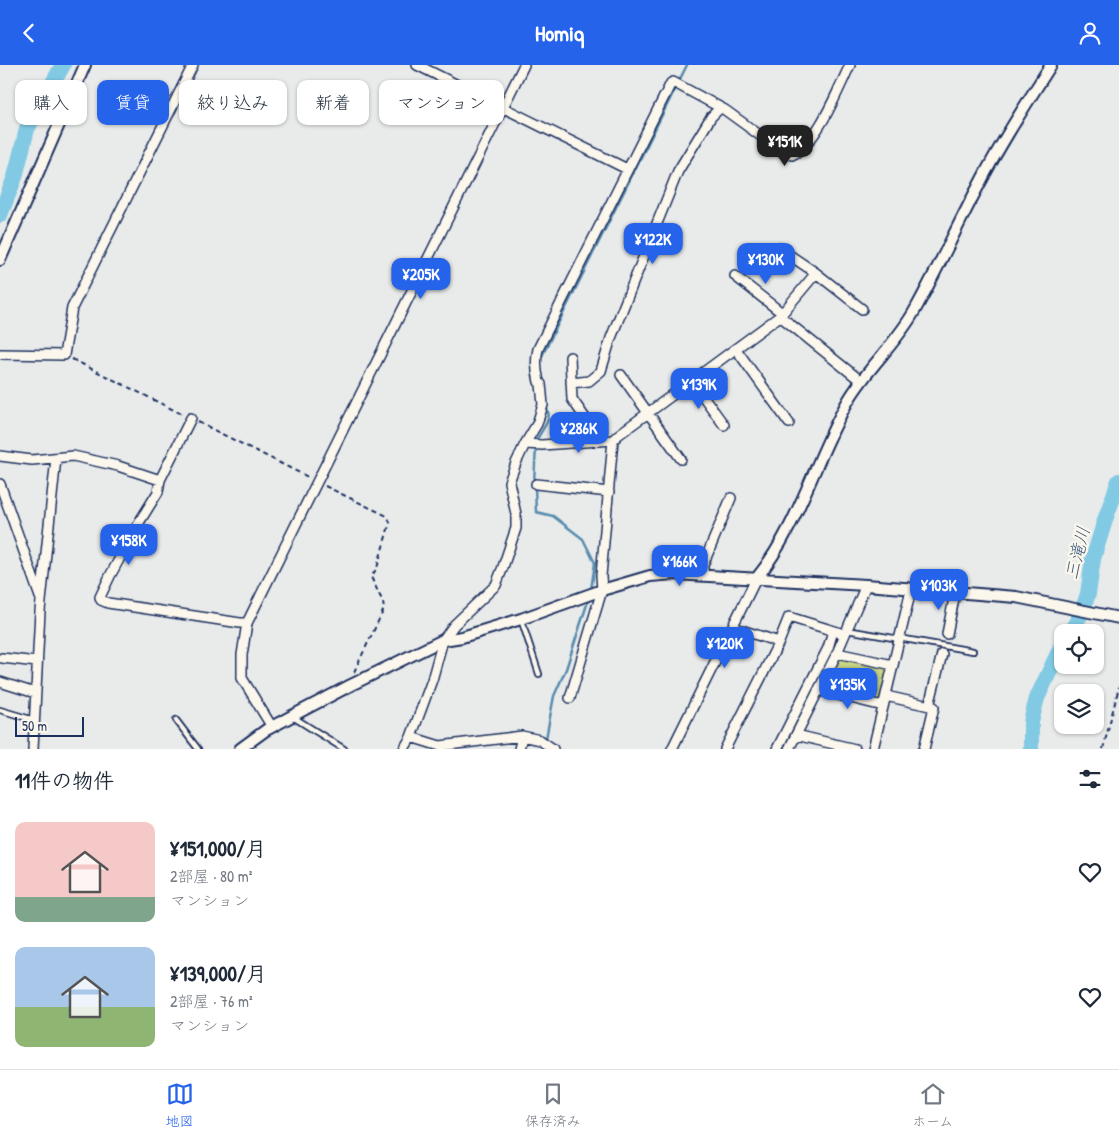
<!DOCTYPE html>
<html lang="ja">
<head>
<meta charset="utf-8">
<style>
  body { margin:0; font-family:"Patrick Hand","Klee One",sans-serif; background:#f6f6f7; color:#1f2937; height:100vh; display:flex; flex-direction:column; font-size:19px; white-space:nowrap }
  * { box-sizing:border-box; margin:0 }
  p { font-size:16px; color:#747a83 }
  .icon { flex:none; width:28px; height:28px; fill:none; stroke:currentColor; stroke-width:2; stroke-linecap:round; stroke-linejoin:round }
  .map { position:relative; height:684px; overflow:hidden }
  .panel { display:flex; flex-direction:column; background:#fff; flex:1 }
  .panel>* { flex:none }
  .guide { position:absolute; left:15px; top:15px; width:500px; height:45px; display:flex; gap:10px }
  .tools { position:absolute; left:1054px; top:559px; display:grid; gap:10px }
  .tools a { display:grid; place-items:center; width:50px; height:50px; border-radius:10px; background:#fff; box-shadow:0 1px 4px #0004; font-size:25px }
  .scale { position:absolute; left:15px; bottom:12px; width:69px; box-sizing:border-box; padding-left:5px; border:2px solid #1b2f5e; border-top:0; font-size:14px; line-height:18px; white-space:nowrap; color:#1b2f5e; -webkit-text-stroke:4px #fbf7ec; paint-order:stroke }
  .price { position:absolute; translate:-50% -42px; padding:0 11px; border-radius:10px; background:#2563eb; color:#fff; font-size:16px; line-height:32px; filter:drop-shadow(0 1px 2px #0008) }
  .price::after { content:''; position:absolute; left:50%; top:30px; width:15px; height:11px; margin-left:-8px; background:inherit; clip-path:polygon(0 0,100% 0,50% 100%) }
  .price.selected { background:#222; color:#fff }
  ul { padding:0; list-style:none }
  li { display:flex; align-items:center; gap:15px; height:125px; padding:0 15px }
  li span { display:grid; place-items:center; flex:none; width:140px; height:100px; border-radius:10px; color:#555 }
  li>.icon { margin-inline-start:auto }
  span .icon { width:60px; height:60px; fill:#fffc; stroke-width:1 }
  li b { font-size:21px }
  h2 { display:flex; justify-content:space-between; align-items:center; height:60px; padding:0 15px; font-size:21px }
  .chip { padding:0 18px; border-radius:10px; background:#fff; box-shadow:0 1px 4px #0004; font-size:18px; line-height:45px }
  .chip.selected { background:#2563eb; color:#fff }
  header { display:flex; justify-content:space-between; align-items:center; height:65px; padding:0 15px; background:#2563eb; color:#fff; font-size:22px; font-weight:700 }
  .dock { display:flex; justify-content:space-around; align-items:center; height:70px; border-top:1px solid #e0e1e3; background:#fff; font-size:14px; color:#747a83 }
  .dock a { display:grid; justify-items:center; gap:2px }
  .dock .selected { color:#2563eb }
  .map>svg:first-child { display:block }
  .green { fill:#cad588; stroke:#728273 }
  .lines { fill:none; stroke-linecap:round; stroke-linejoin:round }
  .stream { stroke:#598cae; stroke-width:2.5 }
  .river { stroke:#82cae3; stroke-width:16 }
  .service-casing { stroke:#1b2f5e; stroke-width:8 }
  .minor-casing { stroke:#1b2f5e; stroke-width:12 }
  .tertiary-casing { stroke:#1b2f5e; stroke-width:14 }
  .path { stroke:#1b2f5e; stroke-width:2; stroke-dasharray:5 4; stroke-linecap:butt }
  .service { stroke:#fbf7ec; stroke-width:4.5 }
  .minor { stroke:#fbf7ec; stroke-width:9 }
  .tertiary { stroke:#fbf7ec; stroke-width:10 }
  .labels { text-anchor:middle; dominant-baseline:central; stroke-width:4.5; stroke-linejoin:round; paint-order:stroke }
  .water-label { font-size:18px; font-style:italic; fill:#35567f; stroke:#fbf7ec }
</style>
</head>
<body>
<header><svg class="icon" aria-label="back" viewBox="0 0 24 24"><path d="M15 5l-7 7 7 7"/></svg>Homiq<svg class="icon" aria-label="person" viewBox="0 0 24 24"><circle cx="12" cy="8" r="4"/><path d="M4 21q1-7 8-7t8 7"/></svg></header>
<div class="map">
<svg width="1119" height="684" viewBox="0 0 1119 684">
  <rect width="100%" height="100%" fill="#e9ebeb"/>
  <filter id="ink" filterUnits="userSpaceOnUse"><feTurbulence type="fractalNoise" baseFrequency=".02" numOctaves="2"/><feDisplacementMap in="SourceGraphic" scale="10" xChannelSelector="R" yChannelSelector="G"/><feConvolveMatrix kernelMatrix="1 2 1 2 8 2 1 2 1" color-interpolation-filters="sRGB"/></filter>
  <g filter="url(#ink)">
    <path class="green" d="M841 591 886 601 889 606 881 634 877 637 825 624 824 621 838 593Z"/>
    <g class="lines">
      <path class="stream" d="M541 293 687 0
        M540 300 543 314
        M536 377C540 366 553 355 547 344
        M534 417 536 382
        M535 422 536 447 553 451 583 474 595 498 591 525
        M544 684 554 631 566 604 589 533"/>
      <path class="river" d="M0 150 15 112 27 64 63 0
        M1070 568 1081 549 1088 529 1093 494 1106 452 1119 416
        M1031 684V657L1037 633 1062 580"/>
      <defs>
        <path id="service" d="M521 554 539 609
          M847 565 899 574
          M899 573 973 586
          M0 645 34 655
          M293 652 344 684
          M176 655 198 684"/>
        <path id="minor" d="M417 0 627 104
          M779 183 816 208 780 251
          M816 208 862 244
          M735 211 782 248
          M736 284 789 358
          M0 289 64 290 72 243 193 0
          M570 292 572 334 601 376
          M621 310 681 394
          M692 316 724 360
          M571 318 589 316 601 306 611 273 678 106 711 52 720 43
          M191 353 160 415 158 427 140 456 110 511 100 532 101 535 108 538 240 558H247
          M613 375 542 380 525 379 537 359 543 340 541 319 539 317C536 305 535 296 538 284L671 18 673 17 725 45 783 87 792 90C817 79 838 25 850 0
          M0 391 32 395 73 391 118 401 160 415
          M0 419 40 532
          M536 419 609 427
          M703 511V500L731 433
          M732 562 779 577
          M947 569 955 528
          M837 588 893 600
          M2 593 37 597
          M0 617 35 628
          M818 625 883 641
          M886 631 934 642 924 684
          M570 633 602 525 601 511 613 375 618 370 780 251 861 316
          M929 641 942 589
          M272 662 242 613V590L247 558 524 0
          M796 670 855 684
          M522 671 540 675 553 684
          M411 672 440 681 522 671 519 684
          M33 684 40 546 56 393
          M404 684 411 672 432 615 443 575 454 560 496 520 503 502 516 463V449L509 417 516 398 525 379
          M672 684 756 514
          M725 684 779 577 789 552 844 569
          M777 684 828 583 833 566
          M789 684 837 588 866 520
          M873 684 911 525"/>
        <path id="tertiary" d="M0 195 85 0
          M756 514C799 461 815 394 848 336 867 303 897 278 915 245 938 204 957 161 979 120 1000 79 1026 39 1051 0
          M240 684 266 665 292 651 351 620 443 575 462 572 521 554 602 525 650 511 674 509 866 520 1016 532 1119 553"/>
      </defs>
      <use href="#service" class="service-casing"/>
      <use href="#minor" class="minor-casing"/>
      <use href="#tertiary" class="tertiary-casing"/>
      <path class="path" d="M72 294 182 349
        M198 357 310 413
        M325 421 387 451 390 457 377 503 371 512 383 537 384 544 354 607
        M1103 684 1119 622"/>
      <use href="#service" class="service"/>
      <use href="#minor" class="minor"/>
      <use href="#tertiary" class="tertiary"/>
    </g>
  </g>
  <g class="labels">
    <g class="water-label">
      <text transform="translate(1077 488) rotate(-76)">三滝川</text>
    </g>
  </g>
</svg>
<div class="tools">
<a><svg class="icon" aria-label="locate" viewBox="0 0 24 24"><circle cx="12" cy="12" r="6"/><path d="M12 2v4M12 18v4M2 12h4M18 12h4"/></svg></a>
<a><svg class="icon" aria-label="layers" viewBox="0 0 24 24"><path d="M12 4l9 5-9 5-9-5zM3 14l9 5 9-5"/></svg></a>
</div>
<div class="scale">50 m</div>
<b class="price selected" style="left:785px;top:102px">¥151K</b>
<b class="price" style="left:653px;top:200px">¥122K</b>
<b class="price" style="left:766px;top:220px">¥130K</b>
<b class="price" style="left:421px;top:235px">¥205K</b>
<b class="price" style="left:699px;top:345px">¥139K</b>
<b class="price" style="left:579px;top:389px">¥286K</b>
<b class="price" style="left:129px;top:501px">¥158K</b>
<b class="price" style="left:680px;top:522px">¥166K</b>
<b class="price" style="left:939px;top:546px">¥103K</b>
<b class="price" style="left:725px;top:604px">¥120K</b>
<b class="price" style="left:848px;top:645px">¥135K</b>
<div class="guide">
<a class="chip">購入</a>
<a class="chip selected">賃貸</a>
<a class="chip">絞り込み</a>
<a class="chip">新着</a>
<a class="chip">マンション</a>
</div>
</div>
<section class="panel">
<h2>11件の物件<svg class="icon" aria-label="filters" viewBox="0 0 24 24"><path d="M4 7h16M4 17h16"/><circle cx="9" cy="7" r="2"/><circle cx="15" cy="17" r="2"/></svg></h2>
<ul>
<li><span style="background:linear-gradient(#f6c9c9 75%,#7fa58c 0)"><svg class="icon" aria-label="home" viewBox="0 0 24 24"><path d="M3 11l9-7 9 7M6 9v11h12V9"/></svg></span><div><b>¥151,000/月</b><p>2部屋 · 80 m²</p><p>マンション</p></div><svg class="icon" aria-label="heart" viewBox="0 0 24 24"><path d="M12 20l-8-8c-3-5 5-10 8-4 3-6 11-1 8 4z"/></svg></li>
<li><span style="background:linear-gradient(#a9c7e8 60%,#8fb573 0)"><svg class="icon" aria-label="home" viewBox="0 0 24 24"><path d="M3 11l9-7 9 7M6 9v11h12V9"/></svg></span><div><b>¥139,000/月</b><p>2部屋 · 76 m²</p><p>マンション</p></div><svg class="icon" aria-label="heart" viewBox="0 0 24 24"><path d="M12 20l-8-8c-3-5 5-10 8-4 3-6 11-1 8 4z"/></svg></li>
</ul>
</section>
<nav class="dock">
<a class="selected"><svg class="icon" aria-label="map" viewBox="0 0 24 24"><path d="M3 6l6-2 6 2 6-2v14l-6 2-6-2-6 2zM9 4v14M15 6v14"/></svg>地図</a>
<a><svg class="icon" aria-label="saved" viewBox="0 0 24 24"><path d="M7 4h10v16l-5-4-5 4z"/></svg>保存済み</a>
<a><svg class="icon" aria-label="home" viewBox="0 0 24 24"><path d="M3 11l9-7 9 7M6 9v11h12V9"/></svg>ホーム</a>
</nav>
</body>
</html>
